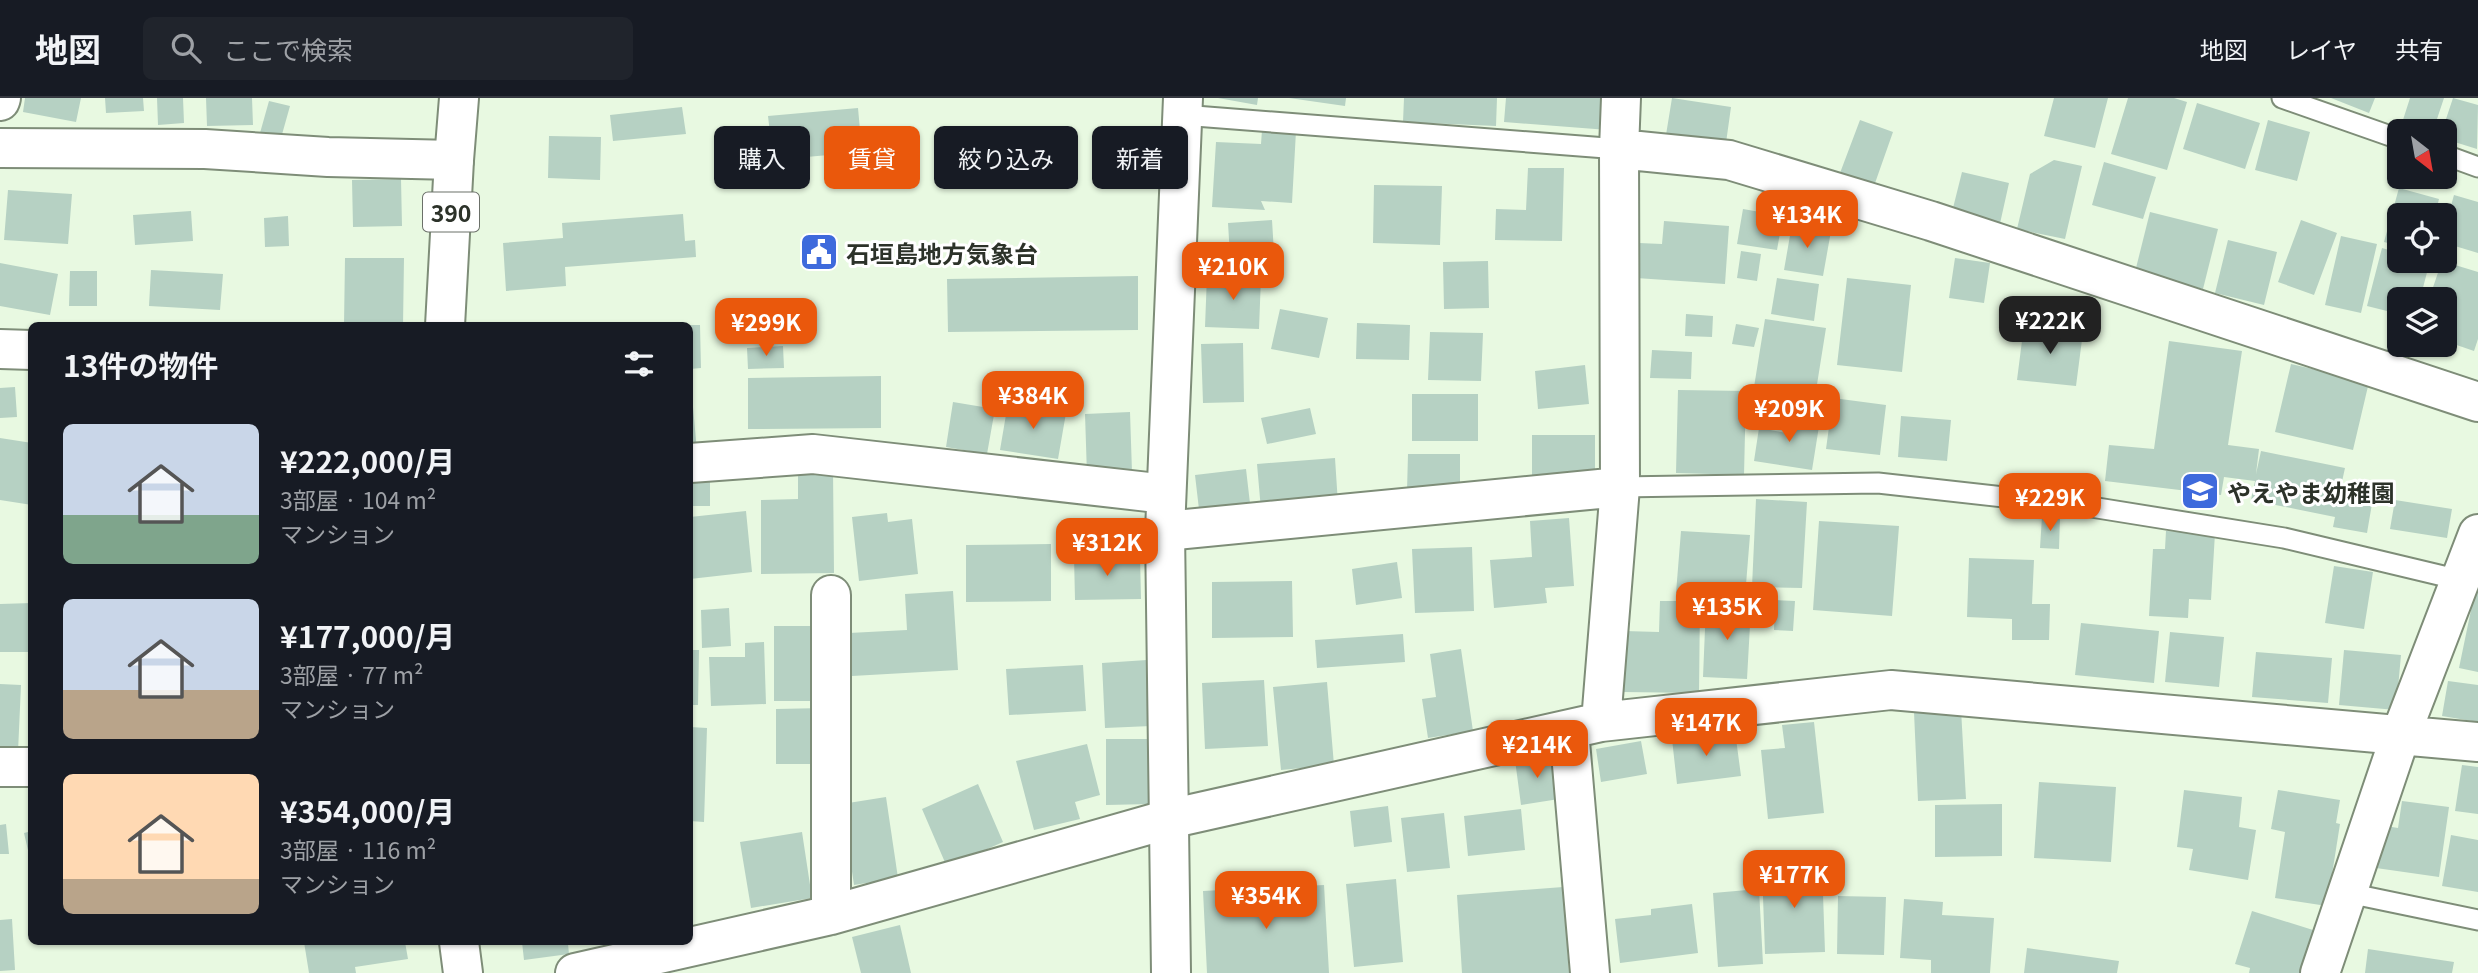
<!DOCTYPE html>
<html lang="ja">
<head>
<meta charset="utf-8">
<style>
  body { margin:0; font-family:Georgia,"Noto Sans JP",serif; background:#20242c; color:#f1f3f6; height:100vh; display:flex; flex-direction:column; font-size:26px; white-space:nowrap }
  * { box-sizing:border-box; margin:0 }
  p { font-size:23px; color:#9ea1a6 }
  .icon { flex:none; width:38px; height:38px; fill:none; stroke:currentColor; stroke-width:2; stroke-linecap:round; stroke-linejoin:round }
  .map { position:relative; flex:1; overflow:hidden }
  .details { position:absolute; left:28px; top:224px; width:665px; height:623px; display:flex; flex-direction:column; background:#171b24; border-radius:10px; box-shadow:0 2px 5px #0004 }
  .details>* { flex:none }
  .top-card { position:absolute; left:714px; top:28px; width:665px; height:63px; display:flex; gap:14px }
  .needle { width:46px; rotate:149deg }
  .controls { position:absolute; left:2387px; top:21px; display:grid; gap:14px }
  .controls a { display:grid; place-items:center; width:70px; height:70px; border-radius:10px; background:#171b24; box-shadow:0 2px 5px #0004; font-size:35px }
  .price { position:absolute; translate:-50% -60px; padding:0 16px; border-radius:14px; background:#ea580c; color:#fff; font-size:23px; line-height:46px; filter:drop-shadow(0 2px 4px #0008) }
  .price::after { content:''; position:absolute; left:50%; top:42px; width:21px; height:16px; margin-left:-10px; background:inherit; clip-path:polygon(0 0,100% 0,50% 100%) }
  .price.on { background:#222; color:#fff }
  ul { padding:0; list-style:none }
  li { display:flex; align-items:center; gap:21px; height:175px; padding:0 35px }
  li span { display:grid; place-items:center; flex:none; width:196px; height:140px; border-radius:10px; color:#555 }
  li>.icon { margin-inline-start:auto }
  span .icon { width:84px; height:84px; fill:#fffc; stroke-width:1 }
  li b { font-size:30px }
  h2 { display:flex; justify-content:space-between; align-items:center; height:84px; padding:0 35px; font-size:30px }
  .tag { padding:0 24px; border-radius:10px; background:#171b24; box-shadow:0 2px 5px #0004; font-size:24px; line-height:63px }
  .tag.on { background:#ea580c; color:#fff }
  header { display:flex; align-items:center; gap:42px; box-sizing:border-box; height:98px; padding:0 35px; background:#171b24; border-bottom:2px solid #363941 }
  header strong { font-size:33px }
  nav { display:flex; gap:38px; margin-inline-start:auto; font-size:24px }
  .search { width:490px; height:63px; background:#20242c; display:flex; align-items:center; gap:18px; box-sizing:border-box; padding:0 24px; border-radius:10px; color:#9ea1a6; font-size:26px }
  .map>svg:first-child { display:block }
  .building { fill:#b6d1c3 }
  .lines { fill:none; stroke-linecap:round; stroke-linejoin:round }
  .lane-casing { stroke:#7e8d78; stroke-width:23 }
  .street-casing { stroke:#7e8d78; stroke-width:42 }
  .secondary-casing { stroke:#7e8d78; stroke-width:42 }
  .highway-casing { stroke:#7e8d78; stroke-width:42 }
  .lane { stroke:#fff; stroke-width:19 }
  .street { stroke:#fff; stroke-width:38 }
  .secondary { stroke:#fff; stroke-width:38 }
  .highway { stroke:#fff; stroke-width:38 }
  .labels { text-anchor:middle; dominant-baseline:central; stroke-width:6; stroke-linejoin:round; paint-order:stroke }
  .shield { fill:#fff; stroke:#6b7069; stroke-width:2 }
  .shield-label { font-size:23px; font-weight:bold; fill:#2c3229 }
  .poi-label { font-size:24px; font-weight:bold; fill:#2c3229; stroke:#fff; text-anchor:start }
</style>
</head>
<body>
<header>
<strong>地図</strong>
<div class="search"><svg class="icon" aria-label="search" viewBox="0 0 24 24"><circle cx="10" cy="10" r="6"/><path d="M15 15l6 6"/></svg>ここで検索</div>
<nav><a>地図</a><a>レイヤ</a><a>共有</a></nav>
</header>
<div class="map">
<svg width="2478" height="875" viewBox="0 0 2478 875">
  <rect width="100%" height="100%" fill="#e8f9e1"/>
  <path class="building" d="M25 0H81L76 24 23 14Z
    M105 0H143L144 13 106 15Z
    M157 0H183L184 25 158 27Z
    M206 0H252L253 27 207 28Z
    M1218 0H1258L1257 7Z
    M1289 0H1346L1345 8Z
    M1404 0H1497L1496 28 1403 24Z
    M1506 0H1611L1608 32 1504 24Z
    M1672 0 1731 9 1725 52 1665 43Z
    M2054 0H2108L2095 50 2044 38Z
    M2128 0H2174L2187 4 2167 72 2111 56Z
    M2331 0H2375L2369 15Z
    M2410 0H2444L2433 33 2402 25Z
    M2453 0 2478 7 2477 51 2445 41V33H2442Z
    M269 3 290 8 281 40 260 35Z
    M2197 5 2260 25 2245 71 2183 51Z
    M682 9 686 36 613 43 610 17Z
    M858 10 862 54 773 62 768 18Z
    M1860 22 1893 34 1874 88 1840 75Z
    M2268 22 2310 34 2297 83 2255 72Z
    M1262 32 1296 33 1292 105 1261 103 1265 112 1212 109 1216 44 1261 46Z
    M549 38 601 39 600 82 548 80Z
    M2054 62 2082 68 2065 141 2017 131 2030 76Z
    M2104 64 2156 79 2143 121 2092 107Z
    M1528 70H1564L1562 143 1495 142 1496 111 1526 112Z
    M1962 74 2009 85 1999 130 1951 118Z
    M401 81 402 128 353 129 352 82Z
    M1374 87 1442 88 1440 147 1373 145Z
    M2399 90 2439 101 2435 117H2399V148L2384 144Z
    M8 92 72 96 68 146 4 142Z
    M2454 97 2478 104V155L2445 145V129Z
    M1743 111 1783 118 1777 152 1737 146Z
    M191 113 193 143 135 147 133 117Z
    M2150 114 2218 131 2203 191 2135 174Z
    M683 116 685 143 695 142 696 159 565 169 566 188 506 193 503 145 563 140 562 125Z
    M288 118 289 148 265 149 264 120Z
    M1272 122 1274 155 1230 158 1228 125Z
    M2301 122 2337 135 2314 197 2278 184Z
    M1664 123 1729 128 1725 186 1636 180 1639 145 1662 146Z
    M1792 126 1831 133 1823 178 1784 172Z
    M2341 138 2377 146 2361 215 2325 207Z
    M2228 142 2277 154 2264 207 2215 195Z
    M2382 150 2399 155V163H2430L2420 201H2399V216L2367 208Z
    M1741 153 1761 156 1757 183 1737 180Z
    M345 160H404L403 228 344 227Z
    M1955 160 1990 165 1984 205 1949 200Z
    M1488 163 1489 210 1444 211 1443 164Z
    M2442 163 2478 174V241L2474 253 2445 243V201H2429Z
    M0 165 58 176 50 217 0 208Z
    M151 172 223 176 220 212 149 208Z
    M70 173H97V208H69Z
    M1207 177 1261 179 1259 231 1205 229Z
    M1138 178V232L948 234 947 181Z
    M1777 180 1819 186 1814 223 1771 216Z
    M1847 180 1911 187 1902 274 1837 267Z
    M1280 211 1328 220 1319 260 1271 251Z
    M1686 216 1713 218 1712 239 1685 238Z
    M1765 221 1826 230 1815 299 1754 289Z
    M1357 225 1410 227 1409 262 1356 261Z
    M1736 226 1759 230 1754 249 1732 246Z
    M690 227H700L701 270 690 271Z
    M2024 227 2083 234 2076 288 2017 282Z
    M1430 234 1483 235 1481 283 1428 282Z
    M2169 243 2242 253 2228 347 2259 351 2256 376 2261 353 2345 370 2341 388 2374 394 2367 435 2333 429 2335 419 2251 402 2255 383 2224 379 2221 397 2105 383 2109 347 2154 351Z
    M1243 245 1244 304 1203 305 1201 246Z
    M783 248 784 270 748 271 747 250Z
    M1652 252 1692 254 1691 281 1650 280Z
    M2291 266 2369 284 2353 352 2275 334Z
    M1585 267 1589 306 1538 311 1535 273Z
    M881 278V330L748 331V280Z
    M15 289 17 319 0 320V290Z
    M1678 292 1746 293 1744 377 1676 375Z
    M1412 296H1478V343H1412Z
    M1833 300 1886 307 1880 357 1826 351Z
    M953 304 995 311 987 356 946 349Z
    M1008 305 1066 315 1058 361 1000 352Z
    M690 309H693L697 353H690Z
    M1310 310 1316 336 1267 346 1261 320Z
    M1130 314 1132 374 1087 377 1085 316Z
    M1791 317 1820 322 1812 372 1754 363 1759 330 1787 335Z
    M1901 318 1951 322 1947 363 1898 359Z
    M1532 337H1595V382H1532Z
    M0 340 32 345V407L0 402Z
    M1408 356H1460V394L1407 393Z
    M1335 360 1338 406 1261 412 1257 366Z
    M798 371H833L834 475 761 476V402L798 401Z
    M1246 371 1251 414 1200 420 1195 377Z
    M710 377V408H690V378Z
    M1756 401 1807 404 1802 490 1752 489Z
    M2395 402 2452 411 2447 440 2390 431Z
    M746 413 752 474 690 481V419Z
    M887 415 888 424 912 421 918 476 859 483 852 419Z
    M2042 418 2060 419 2059 451 2040 450Z
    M1569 420 1574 488 1545 490 1547 505 1494 510 1490 462 1532 459 1530 423Z
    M1819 423 1899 428 1892 518 1813 512Z
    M1681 433 1750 437 1745 499 1676 495Z
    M2166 433 2215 435 2211 502 2189 501 2188 520 2149 518 2153 451H2165Z
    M1051 446V503L966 504V447Z
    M1472 449 1474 513 1415 515 1412 451Z
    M1074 458H1140L1141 501 1075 502Z
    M1969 460 2034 462 2032 506H2050L2049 542H2012V521L1967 519Z
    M1397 464 1402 500 1356 507 1352 471Z
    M2334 468 2373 474 2364 531 2325 525Z
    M1292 483 1293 539 1212 540V484Z
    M2477 483H2478V574L2459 570Z
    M953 493 958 572 852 578 849 535 907 532 905 496Z
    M1775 502 1795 503 1793 533 1774 532Z
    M1660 503H1700L1699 595 1623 594 1624 533 1659 534Z
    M32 505V554H0V506Z
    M1706 507 1751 509 1747 581 1703 579Z
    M729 510 731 548 702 550 701 512Z
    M2081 525 2159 533 2154 585 2075 577Z
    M774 528H823V603H774Z
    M2170 534 2224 539 2219 589 2165 584Z
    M1403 536 1405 564 1317 570 1315 542Z
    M764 544 766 606 711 608 709 559H745V545Z
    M1461 551 1473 633 1428 640 1422 601 1436 599 1430 556Z
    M690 552H699L698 607H690Z
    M2344 552 2401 557 2396 612 2339 607Z
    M2256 554 2332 560 2328 605 2252 599Z
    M1147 562 1151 628 1105 630 1102 565Z
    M1083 567 1086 613 1009 617 1006 571Z
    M1264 582 1268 648 1205 651 1202 585Z
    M2448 583 2478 587V624L2442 618Z
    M1327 584 1334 667 1281 672 1273 589Z
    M0 586 21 587 18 654 0 653Z
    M824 610V666H776V611Z
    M1961 611 1966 701 1918 703 1914 614Z
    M1814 624 1824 715 1768 721 1761 652 1785 650 1782 627Z
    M690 629 707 630 704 724 690 723Z
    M1735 633 1741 678 1677 686 1672 641Z
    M1106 641H1150L1151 706 1106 707Z
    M1641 643 1647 676 1601 684 1596 651Z
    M1087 646 1100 697 1075 704 1080 721 1034 732 1016 663Z
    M1554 657 1559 701 1521 707 1515 662Z
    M2462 667 2478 669V716L2455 713Z
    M2039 684 2116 689 2111 764 2034 760Z
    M978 686 1003 744 947 769 922 711Z
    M2184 692 2242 699 2239 729 2256 732 2248 782 2189 772 2193 751 2177 749Z
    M2278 692 2340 702 2336 725 2340 726 2327 808 2275 800 2285 734 2271 731Z
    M886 699 898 780 854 787 842 706Z
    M2402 703 2449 709 2439 779 2369 769 2386 728 2398 730Z
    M2002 706V758L1935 759V707Z
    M1388 708 1392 744 1354 749 1350 713Z
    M1521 711 1525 752 1468 758 1464 718Z
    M1444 715 1450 770 1407 774 1401 720Z
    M6 726 9 756H0V727Z
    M32 733V761H30L24 735Z
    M802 734 812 800 751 810 740 744Z
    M2451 737 2478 742V794L2442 788Z
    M1822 767 1825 854 1765 856 1762 770Z
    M1396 781 1403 864 1354 869 1346 786Z
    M1324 787 1329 875H1207L1203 793Z
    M1563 789 1569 875H1462L1457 797Z
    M1759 791 1763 866 1718 869 1713 795Z
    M1838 798 1886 799 1884 857 1837 856Z
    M1904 801 1943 804 1942 817 1994 820 1990 875H1931V862L1900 860Z
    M1692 806 1698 855 1620 865 1615 821 1651 817V811Z
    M2252 813 2313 832 2300 875H2249L2250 870 2235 866Z
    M12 821 15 872 0 873V822Z
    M900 827 911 875H861L852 839Z
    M304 844H405L408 861 355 869 356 875H309Z
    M522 844H575V845L568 846 569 856 524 862Z
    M2027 850 2119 863 2117 875H2024Z
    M2368 851 2454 864 2452 875H2365Z"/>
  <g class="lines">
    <defs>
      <path id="lane" d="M2282 0 2399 41
        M1182 17 1619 51
        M2445 57 2478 69
        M1620 389 1878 385 2085 408 2284 440 2460 482
        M2348 795 2478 822"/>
      <path id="street" d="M0 3 1 0
        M0 50 205 51 328 59 454 62
        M1619 51 1729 62 1931 123 2478 304
        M0 251 32 252
        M690 365 813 356 1166 396
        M1165 433 1620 389
        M831 497V817
        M1601 624 1620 389 1619 51 1621 0
        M1569 632 1590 875
        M0 669H32
        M575 875 831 817 1169 721 1601 624 1891 592 2478 644
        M2320 875 2401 636 2478 436"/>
      <path id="secondary" d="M1171 875 1165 433 1183 0"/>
      <path id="highway" d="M445 228 454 62 459 0
        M459 844 463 875"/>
    </defs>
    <use href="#lane" class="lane-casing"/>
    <use href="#street" class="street-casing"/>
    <use href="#secondary" class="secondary-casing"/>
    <use href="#highway" class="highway-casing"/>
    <use href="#lane" class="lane"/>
    <use href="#street" class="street"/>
    <use href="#secondary" class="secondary"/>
    <use href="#highway" class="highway"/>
  </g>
  <defs>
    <symbol id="civic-square" viewBox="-11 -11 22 22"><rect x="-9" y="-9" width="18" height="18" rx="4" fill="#3e6adc" stroke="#fff"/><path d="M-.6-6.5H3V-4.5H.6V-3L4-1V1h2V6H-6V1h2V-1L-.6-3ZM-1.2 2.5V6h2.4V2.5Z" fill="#fff"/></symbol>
    <symbol id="school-square" viewBox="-11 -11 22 22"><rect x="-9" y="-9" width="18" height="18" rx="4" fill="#3e6adc" stroke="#fff"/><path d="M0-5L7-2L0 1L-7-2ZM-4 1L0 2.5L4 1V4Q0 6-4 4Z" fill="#fff"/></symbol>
  </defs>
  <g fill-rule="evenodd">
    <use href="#civic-square" x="797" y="132" width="44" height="44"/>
    <use href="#school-square" x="2178" y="371" width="44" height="44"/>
  </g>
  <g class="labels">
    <rect class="shield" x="423" y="94.5" width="56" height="39" rx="5"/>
    <g class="shield-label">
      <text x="451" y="114">390</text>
    </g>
    <g class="poi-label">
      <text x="846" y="154">石垣島地方気象台</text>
      <text x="2227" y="393">やえやま幼稚園</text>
    </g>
  </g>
</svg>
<div class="controls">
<a><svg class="needle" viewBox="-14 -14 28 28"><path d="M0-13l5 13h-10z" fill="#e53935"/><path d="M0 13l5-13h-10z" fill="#9ea1a6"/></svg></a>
<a><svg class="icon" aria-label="locate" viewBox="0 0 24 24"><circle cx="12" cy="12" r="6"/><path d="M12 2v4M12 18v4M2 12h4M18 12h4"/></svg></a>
<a><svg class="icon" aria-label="layers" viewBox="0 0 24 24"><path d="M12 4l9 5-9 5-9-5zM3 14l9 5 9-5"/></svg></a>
</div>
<b class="price" style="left:1807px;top:152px">¥134K</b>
<b class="price" style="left:1233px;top:204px">¥210K</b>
<b class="price on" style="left:2050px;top:258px">¥222K</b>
<b class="price" style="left:766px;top:260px">¥299K</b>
<b class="price" style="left:1033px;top:333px">¥384K</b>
<b class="price" style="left:1789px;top:346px">¥209K</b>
<b class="price" style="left:2050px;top:435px">¥229K</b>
<b class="price" style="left:1107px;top:480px">¥312K</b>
<b class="price" style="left:1727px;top:544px">¥135K</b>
<b class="price" style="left:1706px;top:660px">¥147K</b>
<b class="price" style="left:1537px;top:682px">¥214K</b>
<b class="price" style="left:1794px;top:812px">¥177K</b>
<b class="price" style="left:1266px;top:833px">¥354K</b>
<div class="top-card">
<a class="tag">購入</a>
<a class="tag on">賃貸</a>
<a class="tag">絞り込み</a>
<a class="tag">新着</a>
</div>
<section class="details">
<h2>13件の物件<svg class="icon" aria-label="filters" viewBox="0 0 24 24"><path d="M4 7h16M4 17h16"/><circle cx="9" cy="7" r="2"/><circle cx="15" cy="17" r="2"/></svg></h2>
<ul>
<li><span style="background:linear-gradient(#c9d6e8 65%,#7fa58c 0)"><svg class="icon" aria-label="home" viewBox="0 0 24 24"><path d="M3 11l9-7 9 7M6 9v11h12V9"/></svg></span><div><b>¥222,000/月</b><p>3部屋 · 104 m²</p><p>マンション</p></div></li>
<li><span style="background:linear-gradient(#c9d6e8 65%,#b9a48a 0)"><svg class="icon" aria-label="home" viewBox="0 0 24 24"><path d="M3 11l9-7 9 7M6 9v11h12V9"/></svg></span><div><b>¥177,000/月</b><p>3部屋 · 77 m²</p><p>マンション</p></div></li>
<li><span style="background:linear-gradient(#ffd9b3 75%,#b9a48a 0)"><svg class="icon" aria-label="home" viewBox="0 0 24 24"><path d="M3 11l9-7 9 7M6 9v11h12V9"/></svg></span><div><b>¥354,000/月</b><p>3部屋 · 116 m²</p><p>マンション</p></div></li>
</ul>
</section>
</div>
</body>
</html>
